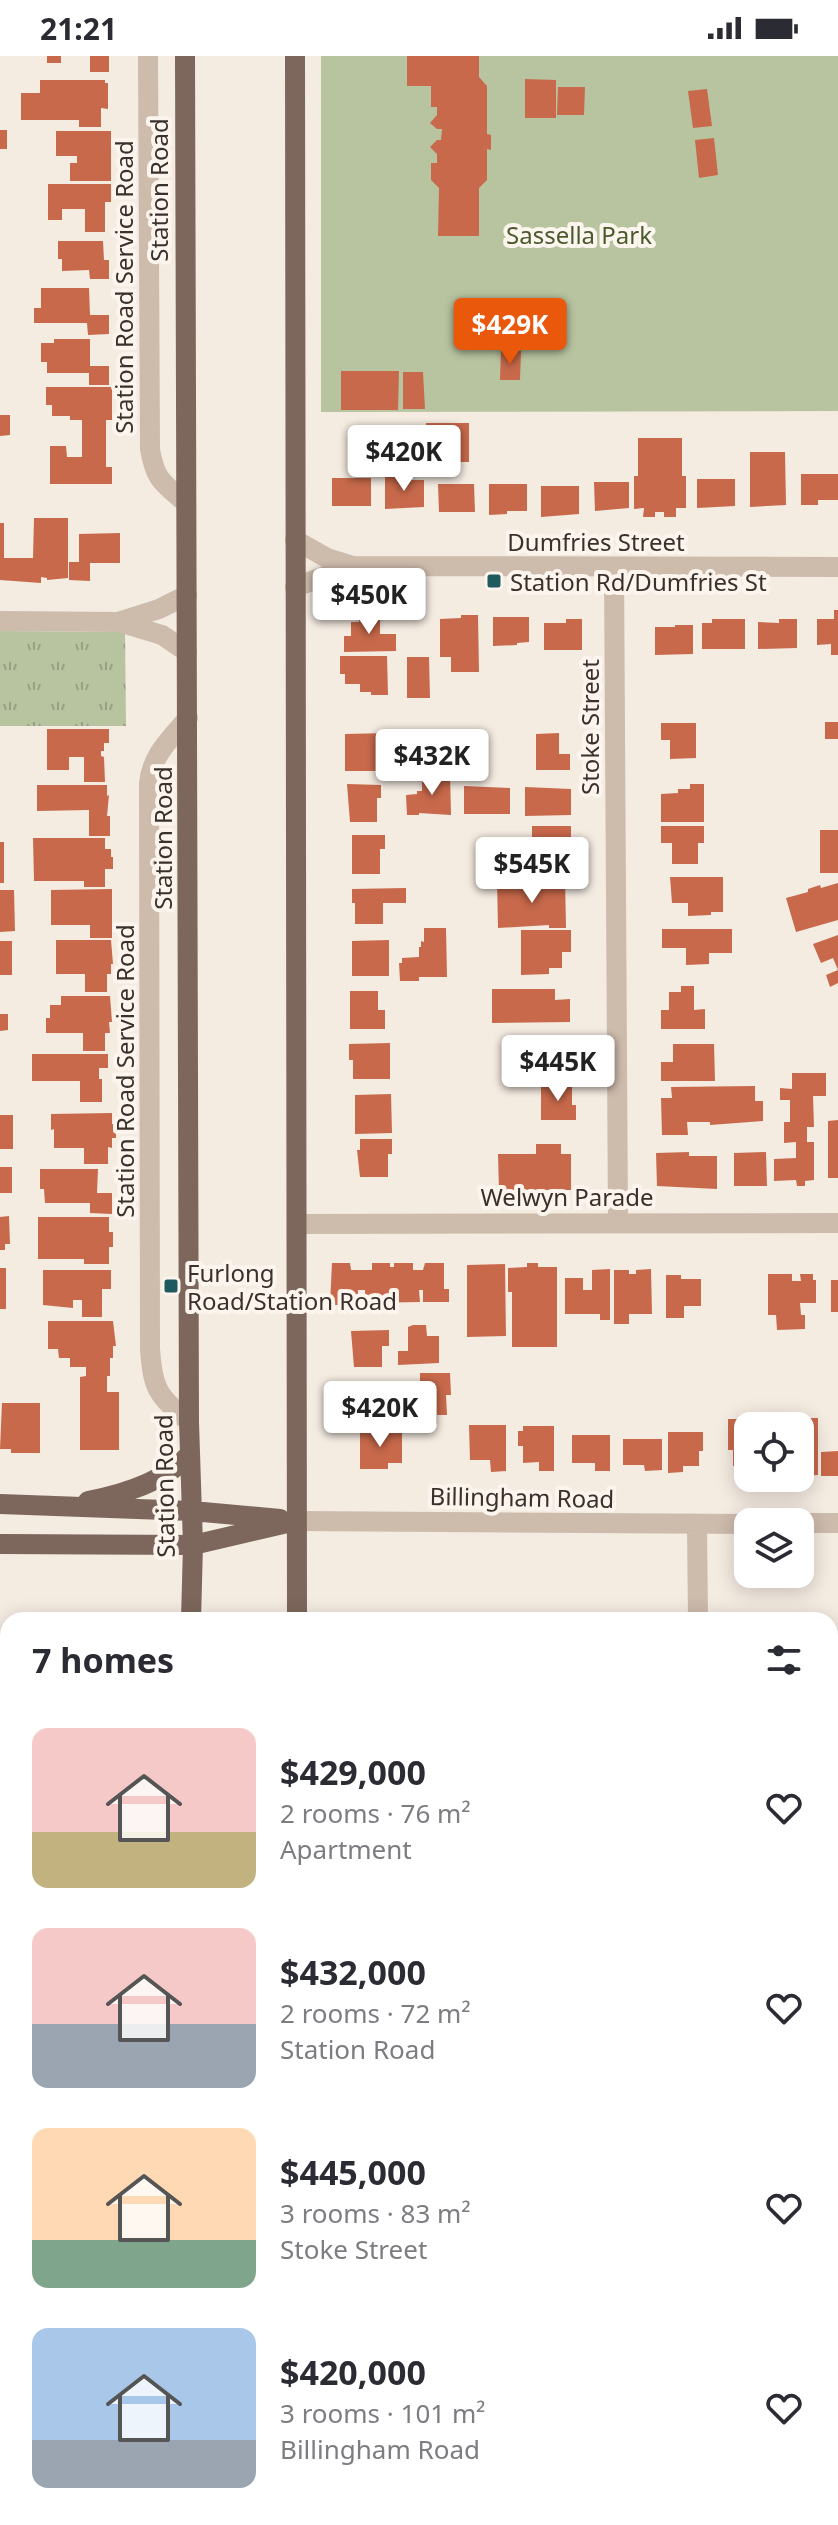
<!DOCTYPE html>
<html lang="en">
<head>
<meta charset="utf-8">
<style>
  body { margin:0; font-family:"Noto Sans",sans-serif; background:#f7f7f7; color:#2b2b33; height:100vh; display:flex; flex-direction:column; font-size:30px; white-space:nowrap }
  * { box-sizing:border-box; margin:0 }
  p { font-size:26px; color:#7c7c81 }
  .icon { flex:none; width:44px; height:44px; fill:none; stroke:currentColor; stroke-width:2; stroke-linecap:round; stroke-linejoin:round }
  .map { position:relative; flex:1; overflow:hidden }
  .drawer { position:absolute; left:0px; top:1556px; width:838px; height:914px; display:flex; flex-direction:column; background:#fff; border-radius:24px 24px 0 0; box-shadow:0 4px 20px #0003 }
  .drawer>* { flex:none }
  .controls { position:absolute; left:734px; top:1356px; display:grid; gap:16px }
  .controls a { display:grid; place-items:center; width:80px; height:80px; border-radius:16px; background:#fff; box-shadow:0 4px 20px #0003; font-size:40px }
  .price { position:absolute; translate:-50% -68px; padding:0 18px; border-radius:8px; background:#fff; color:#222; font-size:26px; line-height:52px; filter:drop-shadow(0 2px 4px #0008) }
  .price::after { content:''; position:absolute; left:50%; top:48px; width:24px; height:18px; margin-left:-12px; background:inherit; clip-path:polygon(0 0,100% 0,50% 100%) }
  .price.active { background:#ea580c; color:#fff }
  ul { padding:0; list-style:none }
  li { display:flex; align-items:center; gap:24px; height:200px; padding:0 32px }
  li span { display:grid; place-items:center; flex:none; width:224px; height:160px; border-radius:16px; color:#555 }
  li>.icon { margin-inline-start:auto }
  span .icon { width:96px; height:96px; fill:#fffc; stroke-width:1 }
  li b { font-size:34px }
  h2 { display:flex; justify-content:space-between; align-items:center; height:96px; padding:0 32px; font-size:34px }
  .status { display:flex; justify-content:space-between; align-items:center; height:56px; padding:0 40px; background:#fff; direction:ltr }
  .status svg { height:22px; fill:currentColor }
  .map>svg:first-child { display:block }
  .grass { fill:url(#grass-tufts) }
  .park { fill:#b8c4a0 }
  .building { fill:#c8694b }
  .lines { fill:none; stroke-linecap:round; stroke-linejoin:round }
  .minor { stroke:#cdbbac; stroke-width:20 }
  .major { stroke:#7d675c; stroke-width:20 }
  .poi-dot { fill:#1f5a5e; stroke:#fbf5ee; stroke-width:3 }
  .labels { text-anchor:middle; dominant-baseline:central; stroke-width:8; stroke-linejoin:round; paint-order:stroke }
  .street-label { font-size:24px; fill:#3b302b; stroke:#fbf5ee }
  .park-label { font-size:24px; fill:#4a5a2e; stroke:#fbf5ee }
  .poi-label { font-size:24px; fill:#3b302b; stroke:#fbf5ee; text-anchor:start }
</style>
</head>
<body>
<div class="status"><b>21:21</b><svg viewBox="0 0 49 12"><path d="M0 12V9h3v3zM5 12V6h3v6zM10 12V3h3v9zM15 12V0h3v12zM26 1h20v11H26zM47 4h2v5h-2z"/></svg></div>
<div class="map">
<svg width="838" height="2469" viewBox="0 0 838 2469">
  <defs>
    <pattern id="grass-tufts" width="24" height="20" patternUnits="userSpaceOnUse" patternTransform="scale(2)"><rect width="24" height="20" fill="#b8c4a0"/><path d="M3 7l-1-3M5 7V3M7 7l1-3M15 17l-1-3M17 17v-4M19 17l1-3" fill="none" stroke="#97a083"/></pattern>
  </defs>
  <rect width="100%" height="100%" fill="#f4ebe1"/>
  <path class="grass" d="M0 575 125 576 126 670H0Z"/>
  <path class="park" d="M321 0H838V355L321 356Z"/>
  <path class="building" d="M47 0H61V7H47Z
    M90 0H109V16H90Z
    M407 0H479V21L487 30V78L491 79V94L487 93V124L479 132V180H438L439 132 431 124V107H437V98L430 91 437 84H441L442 73H437L430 67 437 59V51H431V30H407Z
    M525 23 556 24V62H525Z
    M40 24H105V27H108V53L101 52V71H79V64H21V37H40Z
    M558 31H585L584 59H557Z
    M707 33 712 70 693 72 688 35Z
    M0 74H7V93H0Z
    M56 75H111V125H70V107H77V100H56Z
    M714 82 718 119 699 122 695 84Z
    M48 128H111V146H105V176H85V153H62V164H48Z
    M58 185H103L104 204H109V223H90L89 214 62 215V203H58Z
    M41 232H89L90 259H109V278L88 279 87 267H34V252H41Z
    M54 283H90V310H109V329H89V317H47V306H41V287H54Z
    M501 295H521L520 324H500Z
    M341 315H399L398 354H341Z
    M403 316H423L425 353H403Z
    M46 331H112V364H106V411H112V428H50V390H66L67 401H82V364H70V360H52V349H46Z
    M0 359H10V379L0 380Z
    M426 367H469V406H450V395H442V388H426Z
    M638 382H682V420H686V452H676V461H664V456H655V461H643L644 452 634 453V420H638Z
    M750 396H785L786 449 750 451Z
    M801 418H838V444H818V449H801Z
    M385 419H400L401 424H424V451L385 453Z
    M332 422H371V450H332Z
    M697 423H735V450L697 452Z
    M594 426H629V452L595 455Z
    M438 428H474L475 456H439Z
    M489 428H527V455H507V458L489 459Z
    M541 430H579V458L541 461Z
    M34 462H68V522L47 524V522L41 521V527L0 524V467H4V502H33Z
    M120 477V507H90V525L69 524V506H79V478Z
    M834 554H838V599H831V588L817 589V563H834Z
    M360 557H380V578H396V595L344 596V580H351V566H359Z
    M461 559H478L479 616H451V601H440V563L461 562Z
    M493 561H529V586L517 587V589L493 590Z
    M566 563H582V594H544V567H566Z
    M712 563H745V593H702V567H712Z
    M779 563H797V592L758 593V566L779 567Z
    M675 569H693V598L655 599V571H675Z
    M340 600H387L388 639H371V636H360V628H345V618H340Z
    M407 601H429L430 642H407Z
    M825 666H838V683H825Z
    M661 667H696V702L670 703V684H661Z
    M47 673H109V687H104V695H101V700L104 701 105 726H84V701H69V714H47Z
    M389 673H405V715H345V678L389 677Z
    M559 677V698H570V714H536V678Z
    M450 716 451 759 419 757V759H407L406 739 417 738V735H422V726H434V717Z
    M347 728 381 729V742H377V766H350Z
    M690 728H704V766H661V738L678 737V733H690Z
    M37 729H107V740L109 739 107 760H110V780H89V754L37 755Z
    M464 730 510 732V758H464Z
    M525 731 571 733V759L525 760Z
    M532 770H571V789L560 790V809H532Z
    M661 770H704V787H698V808H672V787H661Z
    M820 774H838V817H820Z
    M352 779H385V793H380V818H352Z
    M33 782H105V793H111V801H113V813H105V831H84V825H34Z
    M0 786H4V827H0Z
    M670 821H723V856H711V859L688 860V847H672Z
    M548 822H565L566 872H549V869L498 872 497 823H517V833L548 832Z
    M838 827V864L796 876 786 842 808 836V833L820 829 821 832Z
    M406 832V847H383V868H355V847H352V833Z
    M112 833V882H90V869H51V834Z
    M0 834H14L15 875 0 876Z
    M424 872H446L447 921H419V925H400L399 907H402V902L419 901V891H421V885L424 886Z
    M662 873H732V897H709V908L686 909V892H662Z
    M521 874H571V896H562V912H549V918L521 919Z
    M838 879V927L830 931 826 919 838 914 833 902 821 907 813 888Z
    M56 884H111L113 908H111V918H107V936H85V918H56Z
    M389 884V920H352V885Z
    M0 885H12V919H0Z
    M681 930H694V954L705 953V973H661V954H669V936H681Z
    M492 933H555V944L570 943V966L492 967Z
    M350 935H378V954H385V973H350Z
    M61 940H110L112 966H109L110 977H105V995H83V977H46V962H50V949H61Z
    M0 958H8V974L0 975Z
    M533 985H551V989H564V1007H572V1026H527V1007H533Z
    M390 987V1023H353V1004H349V988Z
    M673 988H714L715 1025H661V1006H673Z
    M32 998H108V1012H99V1023H102V1046H80V1025H32Z
    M792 1017H826V1040H813L814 1071H807V1086H814V1124L805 1125V1130H797L796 1124 774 1125V1103L796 1102V1086L784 1087V1066H790V1044H780V1032L792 1033Z
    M572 1029V1049H576V1064H541V1030Z
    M755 1030V1045H763V1065L710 1069V1066H687L688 1079H662L661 1042H672L671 1031Z
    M391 1038 392 1077 355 1078V1039Z
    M112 1057V1068H116V1082H112V1092L108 1091V1108H84V1092H54V1073L51 1074V1058Z
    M0 1059H13V1093H0Z
    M838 1064V1122H828V1065Z
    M360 1083H392V1098H388V1121H360L357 1094H360Z
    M536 1088H561V1098H571V1134H499L498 1098H536Z
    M689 1096V1100H717V1133L657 1130 656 1097Z
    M766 1096 767 1130H734V1097Z
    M0 1111H12V1137H0Z
    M40 1113H98L97 1137H112V1158L90 1157V1147H45L44 1133H40Z
    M9 1160 10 1188H5V1194H0V1161Z
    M38 1161H109V1176H113V1191H109V1208H84V1203H38Z
    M332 1207H350L351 1214H372V1207H390V1211H394V1207H413V1214H423L425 1207H444V1233H449V1246H423V1234H419L420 1246 365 1247V1234H358V1249H330Z
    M527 1207H538V1211H557V1291H512V1236H508V1212L527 1211Z
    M505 1208 506 1280 467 1281V1209Z
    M0 1212H6V1253H0Z
    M610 1213V1264H600V1258H565V1222H583V1234H592V1214Z
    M651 1213 652 1258H629V1268H614V1214H629V1218H636V1214Z
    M43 1214H111V1233H102V1261H82V1244H73V1252L43 1249Z
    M768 1218H792V1225H801L800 1218H813V1224H816V1247H800L801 1259H805V1273L777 1274 776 1259H768Z
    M666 1219H681V1223H701V1250H684V1262H666Z
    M831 1224H838V1256H831Z
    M48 1265H113L116 1290H113V1302H110V1320H107V1336H119V1394H80V1321L86 1320V1311H70V1302H59L58 1293H48Z
    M413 1269H426L427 1280H439V1307L398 1309V1295H408V1271Z
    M389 1274V1290H382V1311H354L351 1275Z
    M420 1317H450L451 1339H446L447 1359H437V1368H416V1347H420Z
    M388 1330V1344H383V1367L355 1368V1331Z
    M2 1347H40V1397H11V1393H0Z
    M798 1362H818V1419L800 1420V1370H798Z
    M728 1363H763V1370H748V1409L733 1410V1394H728Z
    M469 1369H506V1415L491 1416 490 1404H470Z
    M523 1370H554V1415H539V1406L523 1407V1390H518V1375H523Z
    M360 1375H402V1407H388V1413H360Z
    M668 1376H703V1395H699V1410H683V1416L668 1417Z
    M572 1379H610V1415H595V1407H572Z
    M623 1383H662V1414L645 1415 644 1409H623Z
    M838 1395V1420H821V1396Z
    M830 1972H838L836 2015H830Z
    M830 2107H838V2171H830Z"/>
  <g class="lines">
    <path class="minor" d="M148 0 150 393C155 424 163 427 186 447
      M295 484 327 502 353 510 838 511
      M614 511 618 1166
      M295 531 353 510
      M0 565 118 566 159 553 187 539
      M122 567 162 579 187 596
      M188 662C170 683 152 699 149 727L150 1293C153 1335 158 1339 189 1366
      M297 1168 838 1167
      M296 1465 748 1468
      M800 1467H838
      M697 1469 698 1564
      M830 2065 838 2063
      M830 2349H838
      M184 2462V2469"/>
    <path class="major" d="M185 0 189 1366 193 1489 191 1564
      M295 0 297 1564
      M88 1445C124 1438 164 1426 189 1399
      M0 1448 192 1455 280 1463
      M0 1488 193 1489 296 1465
      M227 2462 228 2469
      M300 2469V2462"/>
  </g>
  <g class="poi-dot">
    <rect x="486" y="517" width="16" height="16" rx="4"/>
    <rect x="163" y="1222" width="16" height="16" rx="4"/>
  </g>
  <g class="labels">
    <g class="street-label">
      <text transform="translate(158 134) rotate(-90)">Station Road</text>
      <text transform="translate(123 231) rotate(-90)">Station Road Service Road</text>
      <text x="596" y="485">Dumfries Street</text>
      <text transform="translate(589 671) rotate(-90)">Stoke Street</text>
      <text transform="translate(162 782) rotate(-90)">Station Road</text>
      <text transform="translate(124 1015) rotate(-90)">Station Road Service Road</text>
      <text x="567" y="1140">Welwyn Parade</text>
      <text transform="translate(164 1430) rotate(-91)">Station Road</text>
      <text transform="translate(522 1441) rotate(1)">Billingham Road</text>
    </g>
    <g class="park-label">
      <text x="579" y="178">Sassella Park</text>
    </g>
    <g class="poi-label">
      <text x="510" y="525">Station Rd/Dumfries St</text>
      <text x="187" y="1216">Furlong<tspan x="187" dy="28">Road/Station Road</tspan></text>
    </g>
  </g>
</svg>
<div class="controls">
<a><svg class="icon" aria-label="locate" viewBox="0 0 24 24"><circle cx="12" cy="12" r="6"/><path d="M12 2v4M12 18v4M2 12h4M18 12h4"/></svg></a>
<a><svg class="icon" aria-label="layers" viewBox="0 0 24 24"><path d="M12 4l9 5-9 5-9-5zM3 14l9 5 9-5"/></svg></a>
</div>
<b class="price active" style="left:510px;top:310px">$429K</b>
<b class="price" style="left:404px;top:437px">$420K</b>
<b class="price" style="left:369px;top:580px">$450K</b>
<b class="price" style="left:432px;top:741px">$432K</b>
<b class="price" style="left:532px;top:849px">$545K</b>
<b class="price" style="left:558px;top:1047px">$445K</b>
<b class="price" style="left:380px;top:1393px">$420K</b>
<section class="drawer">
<h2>7 homes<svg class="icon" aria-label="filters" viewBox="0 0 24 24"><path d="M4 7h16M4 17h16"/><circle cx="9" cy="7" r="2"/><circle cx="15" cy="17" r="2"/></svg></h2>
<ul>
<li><span style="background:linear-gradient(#f6c9c9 65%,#c2b280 0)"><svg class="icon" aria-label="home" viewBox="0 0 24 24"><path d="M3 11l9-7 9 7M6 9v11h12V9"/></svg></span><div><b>$429,000</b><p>2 rooms · 76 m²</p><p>Apartment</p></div><svg class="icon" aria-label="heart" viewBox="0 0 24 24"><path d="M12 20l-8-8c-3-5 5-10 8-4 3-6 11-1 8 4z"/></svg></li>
<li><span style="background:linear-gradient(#f6c9c9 60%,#9aa5b1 0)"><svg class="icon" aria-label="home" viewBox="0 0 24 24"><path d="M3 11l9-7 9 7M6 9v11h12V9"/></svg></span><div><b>$432,000</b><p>2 rooms · 72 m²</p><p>Station Road</p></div><svg class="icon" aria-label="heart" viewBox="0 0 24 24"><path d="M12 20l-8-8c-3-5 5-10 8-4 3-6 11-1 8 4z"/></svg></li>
<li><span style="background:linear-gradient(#ffd9b3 70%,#7fa58c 0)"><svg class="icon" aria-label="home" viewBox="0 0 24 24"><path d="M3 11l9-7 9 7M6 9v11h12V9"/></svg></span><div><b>$445,000</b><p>3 rooms · 83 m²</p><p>Stoke Street</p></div><svg class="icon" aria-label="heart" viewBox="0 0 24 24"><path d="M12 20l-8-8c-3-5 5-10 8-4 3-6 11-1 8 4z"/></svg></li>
<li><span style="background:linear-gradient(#a9c7e8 70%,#9aa5b1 0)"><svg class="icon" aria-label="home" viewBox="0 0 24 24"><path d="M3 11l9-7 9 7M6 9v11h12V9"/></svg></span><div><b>$420,000</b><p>3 rooms · 101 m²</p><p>Billingham Road</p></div><svg class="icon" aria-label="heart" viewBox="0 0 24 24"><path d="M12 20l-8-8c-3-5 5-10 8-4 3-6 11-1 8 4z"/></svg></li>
</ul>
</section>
</div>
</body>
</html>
